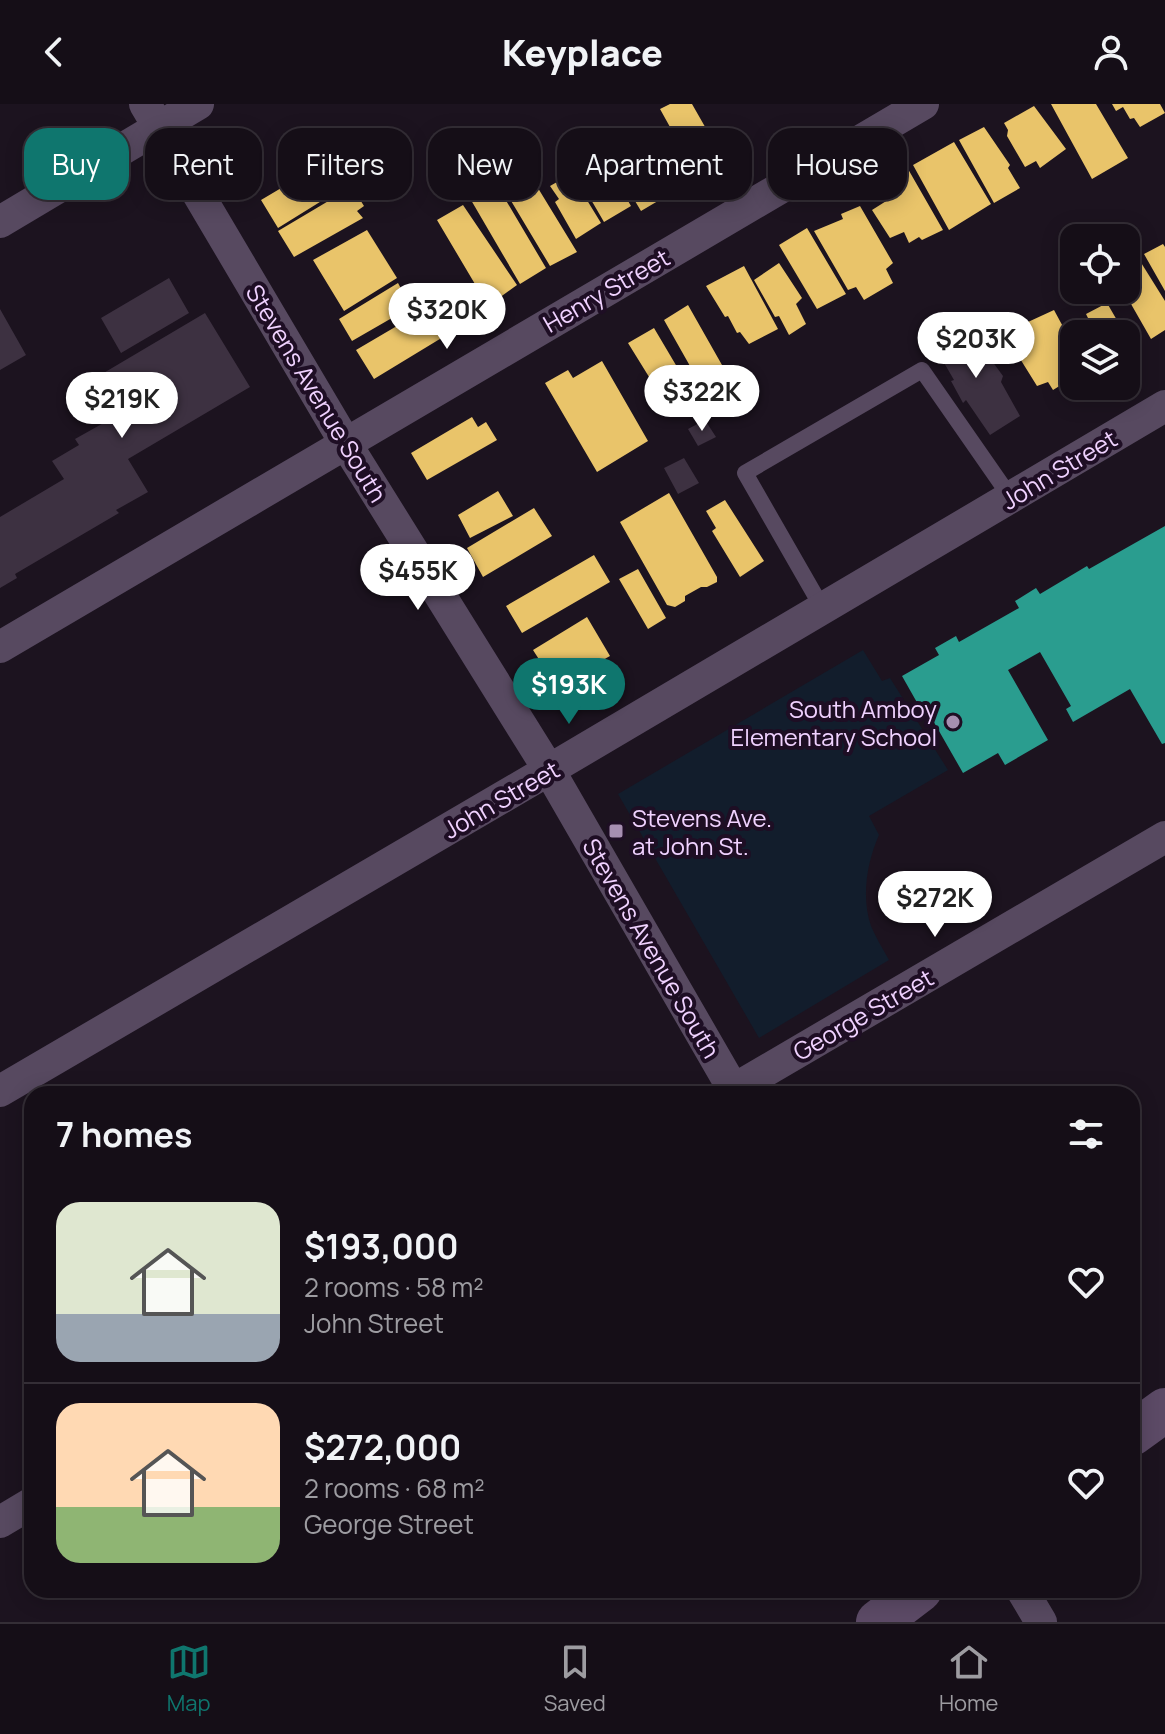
<!DOCTYPE html>
<html lang="en">
<head>
<meta charset="utf-8">
<style>
  body { margin:0; font-family:Manrope,sans-serif; background:#1e1720; color:#f1f3f6; height:100vh; display:flex; flex-direction:column; font-size:30px; white-space:nowrap }
  * { box-sizing:border-box; margin:0 }
  p { font-size:26px; color:#9d9ca1 }
  .icon { flex:none; width:44px; height:44px; fill:none; stroke:currentColor; stroke-width:2; stroke-linecap:round; stroke-linejoin:round }
  .map { position:relative; flex:1; overflow:hidden }
  .side { position:absolute; left:24px; top:982px; width:1116px; height:512px; display:flex; flex-direction:column; background:#150e17; border-radius:24px; box-shadow:0 4px 20px #0003,0 0 0 2px #342e36 }
  .side>* { flex:none }
  .top-card { position:absolute; left:24px; top:24px; width:1118px; height:72px; display:flex; gap:16px }
  .controls { position:absolute; left:1060px; top:120px; display:grid; gap:16px }
  .controls a { display:grid; place-items:center; width:80px; height:80px; border-radius:16px; background:#150e17; box-shadow:0 4px 20px #0003,0 0 0 2px #342e36; font-size:40px }
  .price { position:absolute; translate:-50% -68px; padding:0 18px; border-radius:28px; background:#fff; color:#222; font-size:26px; line-height:52px; filter:drop-shadow(0 2px 4px #0008) }
  .price::after { content:''; position:absolute; left:50%; top:48px; width:24px; height:18px; margin-left:-12px; background:inherit; clip-path:polygon(0 0,100% 0,50% 100%) }
  .price.current { background:#0f766e; color:#fff }
  ul { padding:0; list-style:none }
  li { display:flex; align-items:center; gap:24px; height:200px; padding:0 32px }
  li+li { border-top:2px solid #342e36 }
  li span { display:grid; place-items:center; flex:none; width:224px; height:160px; border-radius:24px; color:#555 }
  li>.icon { margin-inline-start:auto }
  span .icon { width:96px; height:96px; fill:#fffc; stroke-width:1 }
  li b { font-size:34px }
  h2 { display:flex; justify-content:space-between; align-items:center; height:96px; padding:0 32px; font-size:34px }
  .tag { padding:0 28px; border-radius:24px; background:#150e17; box-shadow:0 4px 20px #0003,0 0 0 2px #342e36; font-size:28px; line-height:72px }
  .tag.current { background:#0f766e; color:#fff }
  header { display:flex; justify-content:space-between; align-items:center; height:104px; padding:0 32px; background:#150e17; font-size:36px; font-weight:800 }
  .dock { display:flex; justify-content:space-around; align-items:center; height:112px; border-top:2px solid #342e36; background:#150e17; font-size:22px; color:#9d9ca1 }
  .dock a { display:grid; justify-items:center; gap:4px }
  .dock .current { color:#0f766e }
  .map>svg:first-child { display:block }
  .green { fill:#121d2c }
  .homes { fill:#e9c46a }
  .schools { fill:#2a9d8f }
  .building { fill:#3d3141 }
  .lines { fill:none; stroke-linecap:round; stroke-linejoin:round }
  .lane { stroke:#574960; stroke-width:16 }
  .street { stroke:#574960; stroke-width:32 }
  .secondary { stroke:#5c4a66; stroke-width:44 }
  .poi-dot { fill:#a68fb1; stroke:#1e0e24; stroke-width:3 }
  .labels { text-anchor:middle; dominant-baseline:central; stroke-width:8; stroke-linejoin:round; paint-order:stroke }
  .street-label { font-size:24px; fill:#f0d2ff; stroke:#1e0e24 }
  .poi-label { font-size:24px; fill:#f0d2ff; stroke:#1e0e24; text-anchor:end }
</style>
</head>
<body>
<header><svg class="icon" aria-label="back" viewBox="0 0 24 24"><path d="M15 5l-7 7 7 7"/></svg>Keyplace<svg class="icon" aria-label="person" viewBox="0 0 24 24"><circle cx="12" cy="8" r="4"/><path d="M4 21q1-7 8-7t8 7"/></svg></header>
<div class="map">
<svg width="1165" height="1518" viewBox="0 0 1165 1518">
  <rect width="100%" height="100%" fill="#1c131f"/>
  <path class="green" d="M863 546 882 577 890 574 948 666 869 712 879 731C867 758 861 793 871 822 876 834 883 845 889 856L759 934 618 690Z"/>
  <path class="homes" d="M670 0H692L724 56 699 70 683 44 681 46 677 39 675 40 667 24 670 23 660 5Z
    M1051 0H1096L1128 54 1092 75Z
    M1112 0H1160L1165 9 1140 23 1134 14 1130 15 1123 3 1116 7Z
    M1034 2 1066 45 1040 64 1036 57 1025 63 1007 32 1008 26 1004 19Z
    M984 23 1010 61 1008 64 1020 84 994 99 959 36Z
    M630 32 663 94 641 107 605 47Z
    M666 33 691 80 666 93 641 48Z
    M954 38 991 100 949 126 913 61Z
    M599 47 631 102 604 118 579 75 585 70 577 58Z
    M320 61 336 88 278 124 261 96Z
    M908 65 943 126 922 136 919 133 909 139 904 128 890 134 872 106 891 94 883 79Z
    M571 70 601 119 576 135 555 98 559 95 550 82Z
    M530 71 577 148 550 162 504 85Z
    M352 83 364 102 357 107 363 114 294 153 278 127Z
    M488 85 493 93 501 88 546 164 520 180 471 96Z
    M463 101 517 181 488 202 437 116Z
    M860 102 893 159 886 165 893 179 864 196 856 183 848 186 814 127 843 115 841 110Z
    M807 124 846 190 817 205 779 141Z
    M367 126 397 174 344 207 313 156Z
    M1163 140 1165 143V187L1144 150Z
    M1140 157 1165 197V226L1151 235 1123 186H1126V166Z
    M779 159 802 194 796 200 806 220 789 231 779 212 775 213 754 176Z
    M744 162 778 225 749 240 740 228 737 229 728 212 725 213 706 182Z
    M398 179 411 203 352 237 339 215Z
    M436 199 453 227 374 275 356 246Z
    M1107 199 1125 230H1084L1093 224 1086 210Z
    M688 201 722 261 699 278 664 216Z
    M1054 206 1074 243V273L1053 286 1048 278 1037 282 1004 229Z
    M654 224 696 295 672 310 628 239Z
    M602 257 648 337 597 368 545 279 568 266 573 274Z
    M472 313 478 323 486 318 497 336 427 376 411 349Z
    M498 387 513 412 470 434 458 411Z
    M669 389 717 473V478L707 483H701L685 492V497L675 503 667 501 620 418Z
    M725 396 764 457 740 473 712 427 716 424 706 407Z
    M534 404 552 432 483 473 467 444Z
    M594 451 610 478 522 529 506 502Z
    M638 465 666 514 648 525 619 475Z
    M587 513 610 552 556 582 533 546Z"/>
  <path class="schools" d="M1165 422V639L1162 640 1130 585 1073 618 1066 605 1071 602 1040 548 1008 566 1048 636 1005 661 998 649 963 669 923 599 919 602 902 572 939 551 935 544 956 532 959 538 1019 504 1015 497 1036 484 1040 490 1087 462 1089 465Z"/>
  <path class="building" d="M169 174 189 209 121 249 101 214Z
    M0 205 26 251 0 266Z
    M205 209 250 283 128 355 148 388 116 406 119 409 15 470 17 474 0 484V413L64 375 52 357 79 341 75 335 107 317 85 280Z
    M962 221 973 239 975 238 987 258 992 257 1003 272 1001 278 1020 312 990 331 966 296 963 299 951 277 954 276 932 238Z
    M705 316 716 333 698 342 688 325Z
    M684 354 699 379 678 390 664 364Z"/>
  <g class="lines">
    <path class="lane" d="M823 505 745 369 922 266 1011 394"/>
    <path class="street" d="M145 0 346 340 549 666 736 990
      M0 118 198 0
      M0 543 923 0
      M0 987 549 666 1165 302
      M726 990 1165 733
      M0 1418 32 1399
      M1022 1486 1041 1518"/>
    <path class="secondary" d="M1132 1330 1165 1306
      M878 1518 920 1486"/>
  </g>
  <g class="poi-dot">
    <circle cx="953" cy="618" r="8"/>
    <rect x="608" y="719" width="16" height="16" rx="4"/>
  </g>
  <g class="labels">
    <g class="street-label">
      <text transform="translate(606 186) rotate(-30)">Henry Street</text>
      <text transform="translate(317 289) rotate(59)">Stevens Avenue South</text>
      <text transform="translate(1059 365) rotate(-31)">John Street</text>
      <text transform="translate(501 695) rotate(-30)">John Street</text>
      <text transform="translate(652 844) rotate(60)">Stevens Avenue South</text>
      <text transform="translate(863 910) rotate(-30)">George Street</text>
    </g>
    <g class="poi-label">
      <text x="937" y="604">South Amboy<tspan x="937" dy="28">Elementary School</tspan></text>
      <text x="632" y="713" text-anchor="start">Stevens Ave.<tspan x="632" dy="28">at John St.</tspan></text>
    </g>
  </g>
</svg>
<div class="controls">
<a><svg class="icon" aria-label="locate" viewBox="0 0 24 24"><circle cx="12" cy="12" r="6"/><path d="M12 2v4M12 18v4M2 12h4M18 12h4"/></svg></a>
<a><svg class="icon" aria-label="layers" viewBox="0 0 24 24"><path d="M12 4l9 5-9 5-9-5zM3 14l9 5 9-5"/></svg></a>
</div>
<b class="price" style="left:447px;top:247px">$320K</b>
<b class="price" style="left:976px;top:276px">$203K</b>
<b class="price" style="left:702px;top:329px">$322K</b>
<b class="price" style="left:122px;top:336px">$219K</b>
<b class="price" style="left:418px;top:508px">$455K</b>
<b class="price current" style="left:569px;top:622px">$193K</b>
<b class="price" style="left:935px;top:835px">$272K</b>
<div class="top-card">
<a class="tag current">Buy</a>
<a class="tag">Rent</a>
<a class="tag">Filters</a>
<a class="tag">New</a>
<a class="tag">Apartment</a>
<a class="tag">House</a>
</div>
<section class="side">
<h2>7 homes<svg class="icon" aria-label="filters" viewBox="0 0 24 24"><path d="M4 7h16M4 17h16"/><circle cx="9" cy="7" r="2"/><circle cx="15" cy="17" r="2"/></svg></h2>
<ul>
<li><span style="background:linear-gradient(#dfe7d0 70%,#9aa5b1 0)"><svg class="icon" aria-label="home" viewBox="0 0 24 24"><path d="M3 11l9-7 9 7M6 9v11h12V9"/></svg></span><div><b>$193,000</b><p>2 rooms · 58 m²</p><p>John Street</p></div><svg class="icon" aria-label="heart" viewBox="0 0 24 24"><path d="M12 20l-8-8c-3-5 5-10 8-4 3-6 11-1 8 4z"/></svg></li>
<li><span style="background:linear-gradient(#ffd9b3 65%,#8fb573 0)"><svg class="icon" aria-label="home" viewBox="0 0 24 24"><path d="M3 11l9-7 9 7M6 9v11h12V9"/></svg></span><div><b>$272,000</b><p>2 rooms · 68 m²</p><p>George Street</p></div><svg class="icon" aria-label="heart" viewBox="0 0 24 24"><path d="M12 20l-8-8c-3-5 5-10 8-4 3-6 11-1 8 4z"/></svg></li>
</ul>
</section>
</div>
<nav class="dock">
<a class="current"><svg class="icon" aria-label="map" viewBox="0 0 24 24"><path d="M3 6l6-2 6 2 6-2v14l-6 2-6-2-6 2zM9 4v14M15 6v14"/></svg>Map</a>
<a><svg class="icon" aria-label="saved" viewBox="0 0 24 24"><path d="M7 4h10v16l-5-4-5 4z"/></svg>Saved</a>
<a><svg class="icon" aria-label="home" viewBox="0 0 24 24"><path d="M3 11l9-7 9 7M6 9v11h12V9"/></svg>Home</a>
</nav>
</body>
</html>
